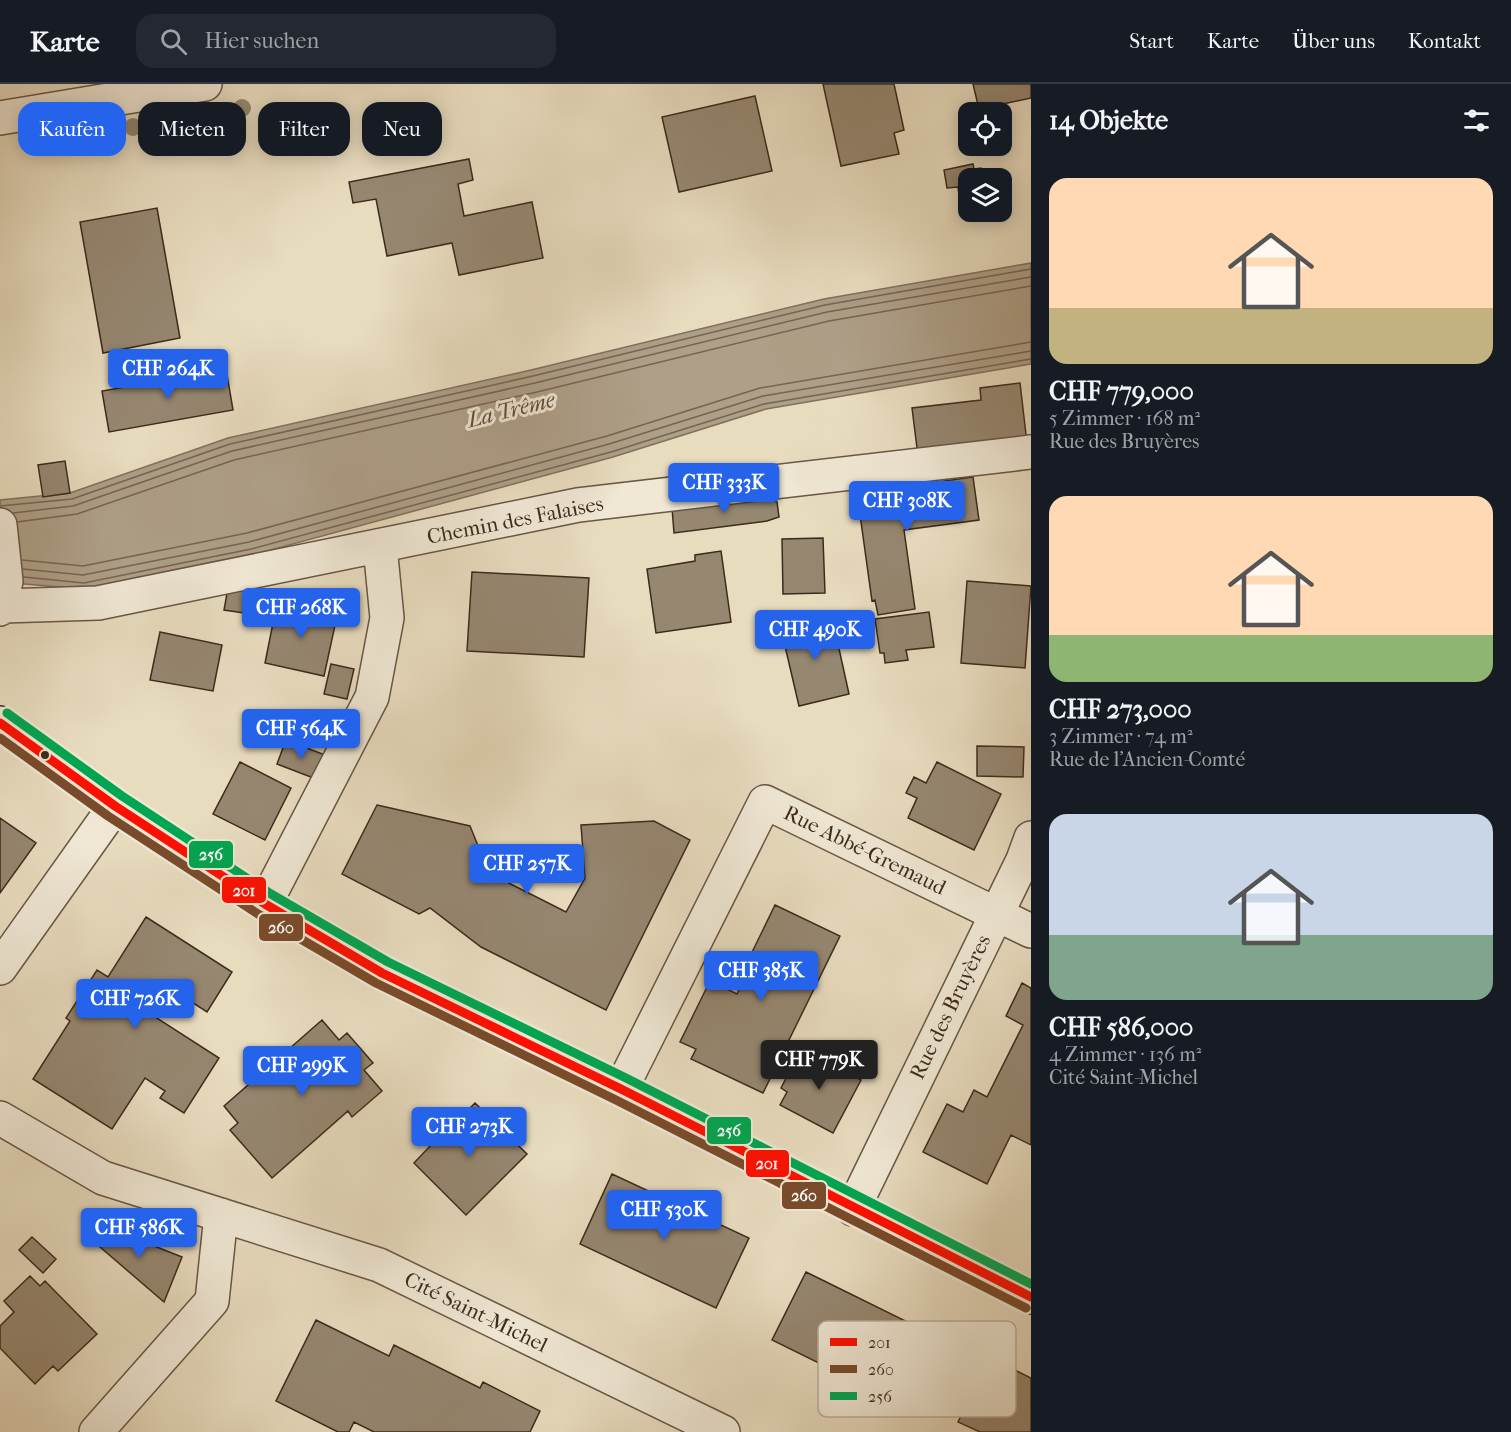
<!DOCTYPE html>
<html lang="de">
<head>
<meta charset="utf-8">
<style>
  body { margin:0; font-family:"IM FELL French Canon",serif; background:#242831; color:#f1f3f6; height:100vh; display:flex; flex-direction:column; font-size:22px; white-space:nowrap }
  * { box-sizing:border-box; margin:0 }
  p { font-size:20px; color:#9ea1a6 }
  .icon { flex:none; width:33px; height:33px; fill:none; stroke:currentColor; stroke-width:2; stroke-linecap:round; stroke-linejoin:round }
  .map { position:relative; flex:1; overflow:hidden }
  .side { display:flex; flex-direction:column; background:#171b24; width:480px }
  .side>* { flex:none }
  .top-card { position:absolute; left:18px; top:18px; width:570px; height:54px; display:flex; gap:12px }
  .tools { position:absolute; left:958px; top:18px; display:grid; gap:12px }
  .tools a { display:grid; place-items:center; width:54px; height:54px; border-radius:12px; background:#171b24; box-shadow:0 3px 15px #0003; font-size:30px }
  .price { position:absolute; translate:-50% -51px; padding:0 14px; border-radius:6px; background:#2563eb; color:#fff; font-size:20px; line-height:39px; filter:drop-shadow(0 2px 3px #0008) }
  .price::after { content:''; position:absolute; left:50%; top:36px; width:18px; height:14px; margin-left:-9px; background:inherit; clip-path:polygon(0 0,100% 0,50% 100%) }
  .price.on { background:#222; color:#fff }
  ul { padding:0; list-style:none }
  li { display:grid; align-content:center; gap:12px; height:318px; padding:0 18px }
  li span { display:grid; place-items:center; height:186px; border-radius:18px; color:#555 }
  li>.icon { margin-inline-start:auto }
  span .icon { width:108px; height:108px; fill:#fffc; stroke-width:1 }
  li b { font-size:26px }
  h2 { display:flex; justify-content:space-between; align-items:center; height:72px; padding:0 18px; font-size:26px }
  .pill { padding:0 21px; border-radius:18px; background:#171b24; box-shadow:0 3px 15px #0003; font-size:21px; line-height:54px }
  .pill.on { background:#2563eb; color:#fff }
  header { display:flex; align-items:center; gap:36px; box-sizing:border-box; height:84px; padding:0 30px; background:#171b24; border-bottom:2px solid #363941 }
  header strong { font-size:28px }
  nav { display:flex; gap:33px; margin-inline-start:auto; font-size:21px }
  .search { width:420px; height:54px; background:#242831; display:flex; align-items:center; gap:15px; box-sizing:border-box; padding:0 21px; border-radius:18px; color:#9ea1a6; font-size:22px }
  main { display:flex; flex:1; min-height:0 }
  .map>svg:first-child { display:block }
  .water { fill:#ae9f88; stroke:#81705d; stroke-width:1.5 }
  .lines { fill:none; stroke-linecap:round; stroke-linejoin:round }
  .shore { stroke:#766452; stroke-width:1.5 }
  .building { fill:#968771; stroke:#3d2a1c; stroke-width:1.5 }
  .street-casing { stroke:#685645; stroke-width:36 }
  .secondary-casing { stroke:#3d2a1c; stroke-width:36 }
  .street { stroke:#f0e8d5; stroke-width:33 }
  .secondary { stroke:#f0e8d5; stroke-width:33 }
  .bus-1-casing { stroke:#f0e8d5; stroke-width:14 }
  .bus-2-casing { stroke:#f0e8d5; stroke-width:14 }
  .bus-3-casing { stroke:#f0e8d5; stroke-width:14 }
  .bus-1 { stroke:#ff0f00; stroke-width:9 }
  .bus-2 { stroke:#7a4b2a; stroke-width:9 }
  .bus-3 { stroke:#00a651; stroke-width:9 }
  .tree { fill:#998b74 }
  .bus-dot { fill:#3d2a1c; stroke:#f0e8d5; stroke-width:2 }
  .labels { text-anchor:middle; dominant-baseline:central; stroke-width:6; stroke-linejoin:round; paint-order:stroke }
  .street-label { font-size:21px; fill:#3d2a1c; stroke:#f0e8d5 }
  .water-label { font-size:22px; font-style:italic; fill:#5f4d3c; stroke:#f0e8d5 }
  .key { fill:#f0e8d5; stroke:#baaf9e; stroke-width:1.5 }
  .key-label { font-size:16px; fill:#3d2a1c }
  .line-badge { stroke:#f0e8d5; stroke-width:2 }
  .badge-label { font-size:16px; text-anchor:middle; font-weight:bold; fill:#fff }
</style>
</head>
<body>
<header>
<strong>Karte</strong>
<div class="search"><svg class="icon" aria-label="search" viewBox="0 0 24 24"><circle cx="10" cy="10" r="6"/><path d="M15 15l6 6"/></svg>Hier suchen</div>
<nav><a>Start</a><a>Karte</a><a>Über uns</a><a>Kontakt</a></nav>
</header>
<main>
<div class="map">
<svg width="1031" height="1348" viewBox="0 0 1031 1348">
  <rect width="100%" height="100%" fill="#e8dcbf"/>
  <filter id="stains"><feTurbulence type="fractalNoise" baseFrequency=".00333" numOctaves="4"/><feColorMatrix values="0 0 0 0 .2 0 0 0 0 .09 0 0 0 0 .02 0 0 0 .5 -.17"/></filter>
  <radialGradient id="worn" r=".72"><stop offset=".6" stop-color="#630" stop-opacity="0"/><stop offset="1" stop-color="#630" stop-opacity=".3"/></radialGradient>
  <path class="water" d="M1031 179V280L766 325 613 373 252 471 84 505 0 498V416L70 409 228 354 531 286 824 215Z"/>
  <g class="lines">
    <path class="shore" d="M0 422 72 415 230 360 533 292 825 221 1031 185
      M13 429 73 422 232 367 535 299 827 228 1031 193
      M17 438 77 430 234 376 537 308 829 237 1031 202
      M22 476 83 482 247 449 607 352 760 304 1031 258
      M23 485 83 491 249 458 609 360 763 312 1031 267
      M24 493 84 499 251 465 611 368 764 320 1031 275"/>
  </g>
  <path class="building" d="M823 0H894L904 46 894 49 899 70 841 82Z
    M973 0H1031V14L979 25Z
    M755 12 772 87 679 108 662 33Z
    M469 75 473 96 458 100 464 132 532 118 543 174 459 191 452 159 387 172 376 115 353 119 349 98Z
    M973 80 974 85 981 84 983 94H969V109L959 111 958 103 947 104 944 86Z
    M157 124 180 254 103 269 80 138Z
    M226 285 233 326 109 348 102 307Z
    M1020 299 1027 359 918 372 912 324 981 316 980 304Z
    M65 377 70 409 43 413 38 381Z
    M973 393 979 436 904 446 915 525 878 531 875 516 872 517 857 409Z
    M764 413 777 418 779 433 767 437 674 449 672 424Z
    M823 454 825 509 783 510 782 455Z
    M721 467 731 538 656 549 647 485 695 477V471Z
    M472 488 589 494 584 573 467 567Z
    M967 497 1031 502 1025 584 961 579Z
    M228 504 249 508 244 529 224 526Z
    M277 519 337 532 324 592 265 579Z
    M929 528 934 563 906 566 908 576 885 579 884 569H880L875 535Z
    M832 533 849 610 799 622 781 545Z
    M160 548 222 561 213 607 150 596Z
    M331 580 354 585 347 615 324 610Z
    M286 656 325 671 316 695 277 680Z
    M977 662 1024 663 1023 693 977 692Z
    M240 678 291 704 265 756 213 730Z
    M937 678 1001 710 974 766 908 734 917 714 906 709 914 693 926 699Z
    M377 721 470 742 489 789 566 828 585 794 581 741 654 737 690 756 606 926 481 863 430 824 419 830 342 790Z
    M0 734 36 759 0 809Z
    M775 821 840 852 763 1009 691 975 696 965 680 958 710 897 737 910 742 899 738 897Z
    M146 833 232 888 207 928 167 902 149 929 219 974 184 1029 160 1014 165 1007 145 994 112 1045 33 995 70 937 66 934 97 886 108 893Z
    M1022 899 1031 904V1061L1011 1051 987 1100 923 1068 947 1020 963 1028 974 1006 987 1013 1023 941 1006 932Z
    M322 936 339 956 347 949 373 979 364 986 382 1007 352 1033 348 1027 272 1094 230 1046 238 1039 224 1022Z
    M809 968 861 996 833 1049 780 1021 787 1008 781 1004 796 975 803 979Z
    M475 1019 527 1070 466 1131 414 1079 433 1059 429 1055 454 1029 459 1035Z
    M612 1090 749 1154 716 1224 580 1160Z
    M96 1139 182 1173 164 1218 86 1151Z
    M32 1153 56 1175 43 1189 19 1166Z
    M806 1188 938 1253 904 1321 772 1256Z
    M30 1192 40 1202 45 1197 97 1250 58 1287 53 1282 35 1300 0 1264V1242L14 1228 4 1217Z
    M316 1236 389 1272 394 1261 480 1304 483 1298 540 1327 530 1348H374L354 1338 349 1348H338L276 1317Z
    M990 1274 1031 1294V1348H980L958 1338Z"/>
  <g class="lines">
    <defs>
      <path id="street" d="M0 34 205 0
        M0 441 6 497 0 525
        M3 522 98 519 578 421 1031 368
        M265 820 372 613 387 534 380 462
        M0 884 115 722
        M621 1005 765 718 1031 847
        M0 1034 103 1094 379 1181 723 1348
        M853 1125 1023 776 1031 754
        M96 1348 212 1217 221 1131"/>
      <path id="secondary" d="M0 639 115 722 265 820 382 889 621 1005 1031 1213"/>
    </defs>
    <use href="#street" class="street-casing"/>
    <use href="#secondary" class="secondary-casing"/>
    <use href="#street" class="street"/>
    <use href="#secondary" class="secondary"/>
    <defs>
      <path id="bus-1" d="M0 639 115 722 265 820 382 889 621 1005 1031 1213"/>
      <path id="bus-2" d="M0 654 108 732 258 830 376 899 616 1016 1026 1224"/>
      <path id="bus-3" d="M7 629 122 712 271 810 388 878 626 994 1031 1200"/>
    </defs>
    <use href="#bus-1" class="bus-1-casing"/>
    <use href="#bus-2" class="bus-2-casing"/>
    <use href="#bus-3" class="bus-3-casing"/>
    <use href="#bus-1" class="bus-1"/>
    <use href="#bus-2" class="bus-2"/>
    <use href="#bus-3" class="bus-3"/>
  </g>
  <g class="tree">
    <circle cx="242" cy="24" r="9"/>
    <circle cx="185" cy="34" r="9"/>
    <circle cx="133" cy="43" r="9"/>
    <circle cx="93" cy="50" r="9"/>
    <circle cx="53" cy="57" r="9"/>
  </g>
  <circle class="bus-dot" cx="45" cy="671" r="5"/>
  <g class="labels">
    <g class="street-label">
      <text transform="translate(515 436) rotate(-11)">Chemin des Falaises</text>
      <text transform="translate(865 766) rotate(26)">Rue Abbé-Gremaud</text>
      <text transform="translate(950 923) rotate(-64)">Rue des Bruyères</text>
      <text transform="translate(476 1228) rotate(26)">Cité Saint-Michel</text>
    </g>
    <g class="water-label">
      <text transform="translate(511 326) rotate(-14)">La Trême</text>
    </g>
  </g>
  <rect x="818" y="1237" width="198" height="96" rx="9" class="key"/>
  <rect x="830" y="1254" width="27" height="8" fill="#ff0f00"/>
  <rect x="830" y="1281" width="27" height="8" fill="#7a4b2a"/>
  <rect x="830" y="1308" width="27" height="8" fill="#00a651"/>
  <g class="key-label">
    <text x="868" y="1264">201</text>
    <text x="868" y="1291">260</text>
    <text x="868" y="1318">256</text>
  </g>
  <g class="line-badge">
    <rect x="188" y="756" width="46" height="29" rx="6" fill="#00a651"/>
    <rect x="221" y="792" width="46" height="28" rx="6" fill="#ff0f00"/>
    <rect x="258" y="829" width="46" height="29" rx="6" fill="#7a4b2a"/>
    <rect x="706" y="1032" width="46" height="29" rx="6" fill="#00a651"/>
    <rect x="745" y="1065" width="45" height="29" rx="6" fill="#ff0f00"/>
    <rect x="781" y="1097" width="46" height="29" rx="6" fill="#7a4b2a"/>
  </g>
  <g class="badge-label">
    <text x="211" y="776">256</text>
    <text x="244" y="812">201</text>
    <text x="281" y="849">260</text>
    <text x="729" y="1052">256</text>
    <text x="767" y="1085">201</text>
    <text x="804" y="1117">260</text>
  </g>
  <rect width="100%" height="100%" filter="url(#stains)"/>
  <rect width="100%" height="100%" fill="url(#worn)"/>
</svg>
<div class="tools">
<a><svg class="icon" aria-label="locate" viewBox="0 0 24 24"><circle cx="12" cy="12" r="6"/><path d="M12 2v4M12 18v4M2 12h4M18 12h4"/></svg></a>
<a><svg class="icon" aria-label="layers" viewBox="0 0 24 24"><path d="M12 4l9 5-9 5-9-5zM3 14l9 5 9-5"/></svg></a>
</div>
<b class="price" style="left:168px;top:316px">CHF 264K</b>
<b class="price" style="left:724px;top:430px">CHF 333K</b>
<b class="price" style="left:907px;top:448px">CHF 308K</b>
<b class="price" style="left:301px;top:555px">CHF 268K</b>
<b class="price" style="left:815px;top:577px">CHF 490K</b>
<b class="price" style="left:301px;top:676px">CHF 564K</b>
<b class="price" style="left:527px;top:811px">CHF 257K</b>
<b class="price" style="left:761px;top:918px">CHF 385K</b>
<b class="price" style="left:135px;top:946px">CHF 726K</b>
<b class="price on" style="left:819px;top:1007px">CHF 779K</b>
<b class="price" style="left:302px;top:1013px">CHF 299K</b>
<b class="price" style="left:469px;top:1074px">CHF 273K</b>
<b class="price" style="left:664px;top:1157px">CHF 530K</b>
<b class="price" style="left:139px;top:1175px">CHF 586K</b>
<div class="top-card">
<a class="pill on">Kaufen</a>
<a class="pill">Mieten</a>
<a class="pill">Filter</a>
<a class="pill">Neu</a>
</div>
</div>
<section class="side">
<h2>14 Objekte<svg class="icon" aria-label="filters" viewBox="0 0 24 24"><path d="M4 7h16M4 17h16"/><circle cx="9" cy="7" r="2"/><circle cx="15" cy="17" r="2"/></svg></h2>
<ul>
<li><span style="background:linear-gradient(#ffd9b3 70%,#c2b280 0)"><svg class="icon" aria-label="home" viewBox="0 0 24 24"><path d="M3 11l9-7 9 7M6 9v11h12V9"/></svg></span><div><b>CHF 779,000</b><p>5 Zimmer · 168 m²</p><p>Rue des Bruyères</p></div></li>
<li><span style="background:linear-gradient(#ffd9b3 75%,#8fb573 0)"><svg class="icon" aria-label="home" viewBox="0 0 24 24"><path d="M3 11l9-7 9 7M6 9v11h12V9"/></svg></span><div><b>CHF 273,000</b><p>3 Zimmer · 74 m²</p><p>Rue de l'Ancien-Comté</p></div></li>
<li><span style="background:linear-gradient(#c9d6e8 65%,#7fa58c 0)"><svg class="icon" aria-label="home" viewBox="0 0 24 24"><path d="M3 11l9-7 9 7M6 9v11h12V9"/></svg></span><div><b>CHF 586,000</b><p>4 Zimmer · 136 m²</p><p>Cité Saint-Michel</p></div></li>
</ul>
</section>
</main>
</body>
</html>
